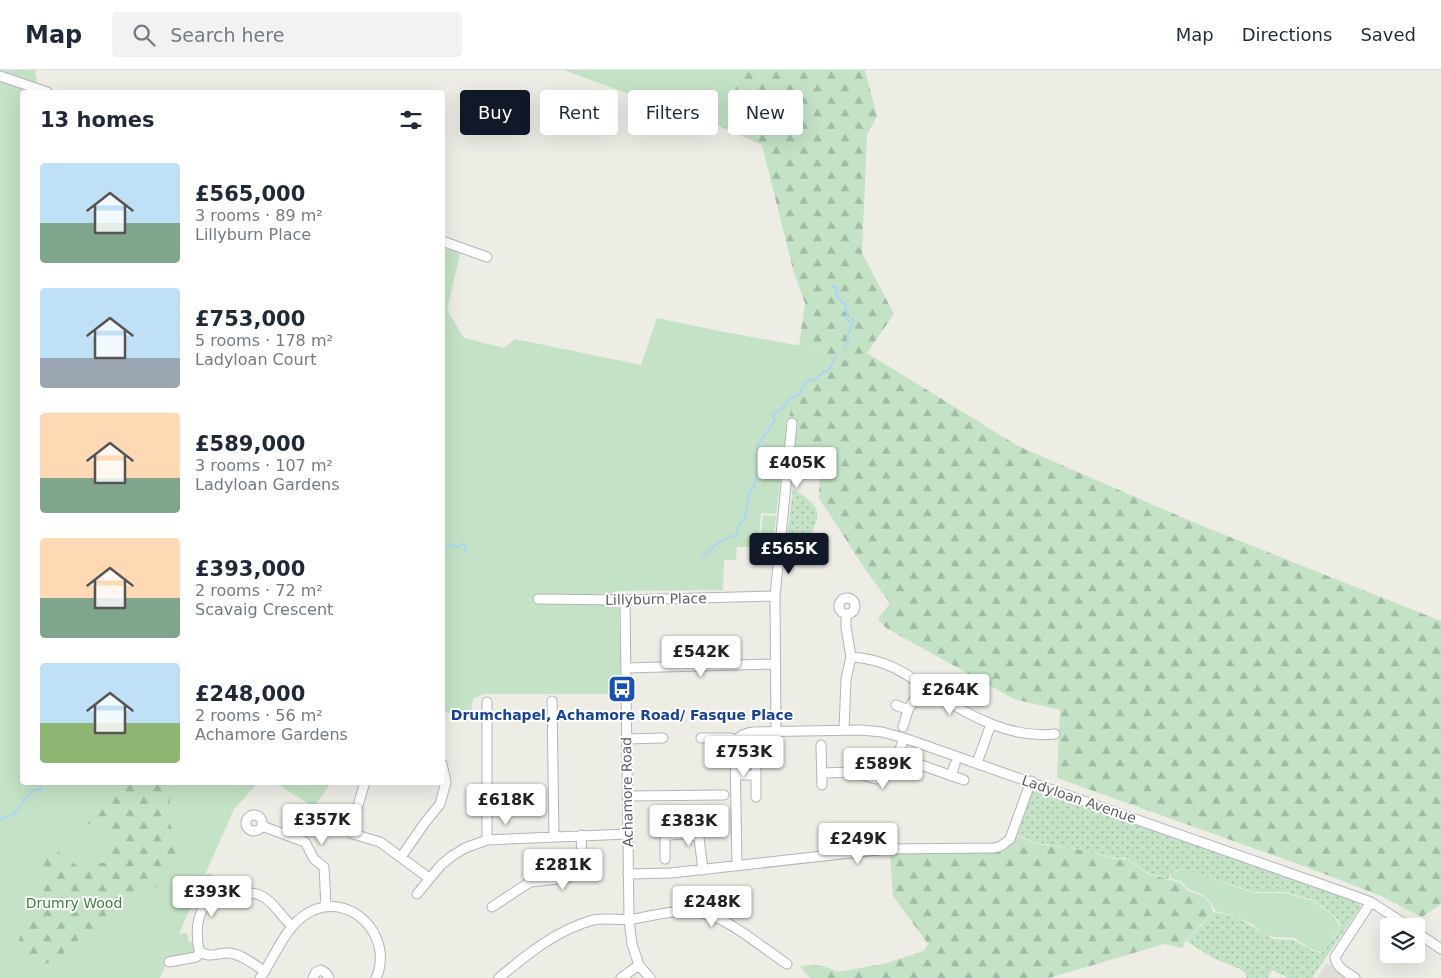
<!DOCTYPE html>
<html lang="en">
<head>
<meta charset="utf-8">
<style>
  body { margin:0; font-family:"DejaVu Sans",sans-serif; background:#f2f2f3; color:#1f2937; height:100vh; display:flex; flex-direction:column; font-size:19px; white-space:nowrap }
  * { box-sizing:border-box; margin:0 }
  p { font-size:16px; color:#747a83 }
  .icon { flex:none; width:28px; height:28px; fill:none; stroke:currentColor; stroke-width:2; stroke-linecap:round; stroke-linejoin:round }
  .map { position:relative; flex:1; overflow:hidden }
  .sheet { position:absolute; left:20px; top:20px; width:425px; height:695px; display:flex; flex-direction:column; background:#fff; border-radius:5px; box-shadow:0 5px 20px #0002 }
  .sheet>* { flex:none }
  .top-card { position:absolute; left:460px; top:20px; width:475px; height:45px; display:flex; gap:10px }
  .tools { position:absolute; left:1380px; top:848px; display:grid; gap:10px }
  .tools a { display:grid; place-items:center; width:45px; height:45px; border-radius:5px; background:#fff; box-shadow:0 5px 20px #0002; font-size:25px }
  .price { position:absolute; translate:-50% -42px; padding:0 11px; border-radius:5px; background:#fff; color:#222; font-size:16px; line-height:32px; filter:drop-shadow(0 1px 2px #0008) }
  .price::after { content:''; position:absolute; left:50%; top:30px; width:15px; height:11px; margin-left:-8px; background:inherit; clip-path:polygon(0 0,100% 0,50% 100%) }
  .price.current { background:#111827; color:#fff }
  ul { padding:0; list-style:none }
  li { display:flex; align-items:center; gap:15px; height:125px; padding:0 20px }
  li span { display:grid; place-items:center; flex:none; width:140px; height:100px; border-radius:5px; color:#555 }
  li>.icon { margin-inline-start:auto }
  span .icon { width:60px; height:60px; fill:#fffc; stroke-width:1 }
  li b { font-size:21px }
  h2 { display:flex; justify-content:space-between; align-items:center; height:60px; padding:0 20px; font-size:21px }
  .tag { padding:0 18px; border-radius:5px; background:#fff; box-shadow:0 5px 20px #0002; font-size:18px; line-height:45px }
  .tag.current { background:#111827; color:#fff }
  header { display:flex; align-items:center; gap:30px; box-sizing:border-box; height:70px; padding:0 25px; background:#fff; border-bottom:1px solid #e0e1e3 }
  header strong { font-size:24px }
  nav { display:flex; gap:28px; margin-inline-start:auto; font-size:18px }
  .search { width:350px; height:45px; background:#f2f2f3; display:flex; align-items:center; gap:12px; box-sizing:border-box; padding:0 18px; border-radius:5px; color:#747a83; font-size:19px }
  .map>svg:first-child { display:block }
  .education { fill:#e0ddd6 }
  .green { fill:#c4e2c5 }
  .forest { fill:url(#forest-firs) }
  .park { fill:url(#park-dots) }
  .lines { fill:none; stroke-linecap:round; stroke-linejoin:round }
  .stream { stroke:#add5f5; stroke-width:2 }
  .minor-casing { stroke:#b2b5b8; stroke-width:11 }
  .minor { stroke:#fff; stroke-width:9 }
  .labels { text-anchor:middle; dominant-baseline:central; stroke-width:4; stroke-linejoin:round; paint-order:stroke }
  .street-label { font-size:14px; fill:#5d6064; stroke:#fff }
  .transit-label { font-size:14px; font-weight:bold; fill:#164399; stroke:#fff }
  .park-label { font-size:14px; fill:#3f8043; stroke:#fff }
</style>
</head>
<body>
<header>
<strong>Map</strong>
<div class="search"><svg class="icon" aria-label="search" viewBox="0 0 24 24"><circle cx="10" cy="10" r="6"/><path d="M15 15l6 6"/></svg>Search here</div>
<nav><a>Map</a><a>Directions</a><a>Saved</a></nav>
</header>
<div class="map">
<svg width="1441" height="908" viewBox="0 0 1441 908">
  <defs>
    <pattern id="forest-firs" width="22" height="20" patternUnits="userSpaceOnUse" patternTransform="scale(1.25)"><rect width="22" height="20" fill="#c4e2c5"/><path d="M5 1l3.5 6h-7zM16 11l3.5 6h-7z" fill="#a2bba4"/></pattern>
    <pattern id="park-dots" width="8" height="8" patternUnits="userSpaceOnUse" patternTransform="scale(1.25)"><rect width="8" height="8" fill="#c4e2c5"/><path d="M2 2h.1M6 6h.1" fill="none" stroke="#a2bba4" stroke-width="1.8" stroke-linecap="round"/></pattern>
  </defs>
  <rect width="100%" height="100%" fill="#edece5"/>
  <path class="education" d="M1327 893 1349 908H1317Z"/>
  <path class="green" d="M0 0H35L37 13 59 22H22V712L258 713 234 739 179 864 187 863 189 872 195 871 197 879 195 884 169 887 160 908H0Z
    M563 0H734L739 7 724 58Z
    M443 172 461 179 447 240 464 268 504 278 515 269 641 295 657 248 719 261 813 278 827 285 830 299 805 321 791 337 786 367 776 444 761 443 758 477H737L736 490H724L723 520 617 521 615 533 619 538 621 609 620 624H483L473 629 471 641 443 643Z
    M763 445 776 446 773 471 760 469Z
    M275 713H331L314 737Z
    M1183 799 1254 823H1286L1313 831 1333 845 1340 856 1333 870 1321 882 1313 880 1294 868 1273 867 1263 864 1254 855 1230 844 1215 841 1211 832 1202 824 1189 820 1182 812 1170 808 1173 803Z"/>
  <path class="forest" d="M734 0H865L877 46 867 65 862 183 894 244 867 283 1018 376 1195 453 1441 551V834L1422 847 1379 825 1309 798 1057 708 1060 640 1014 629 886 558 878 549 890 533 867 502 819 428 820 396 782 394 791 337 805 321 830 299 827 285 813 278 799 276 805 233 794 203 762 75 724 58 739 7Z
    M120 713 172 712 174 715 166 746 179 774 175 798 151 822 104 850 76 872 55 891 39 895 25 888 16 878 23 859 38 839 46 814 37 797V787L56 780 84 801 88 788 96 793H107L114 775 98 755 81 753 90 740H96Z
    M1016 765 1036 774 1077 779 1116 789H1127L1146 803 1181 813 1188 821 1203 826 1211 834 1213 842 1186 870 1182 878 1164 874 1049 908H810L800 897 806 895 823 896 838 902 883 894 924 881 928 874 893 826 890 783 997 782 1006 778Z"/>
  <path class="park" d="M793 419H795C801 424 815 433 817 441 820 452 806 475 796 481L786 475Z
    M1037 719 1359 832 1360 838 1312 908H1289L1272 900 1268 908H1247L1245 903 1240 899 1213 888 1186 871 1214 842 1232 845 1254 857 1263 864 1274 869 1294 870 1313 881 1321 883 1334 869 1341 855 1333 844 1313 830 1286 822H1254L1182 799 1173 802 1168 809 1146 802 1127 788H1116L1077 779 1036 773 1016 764 1032 721Z"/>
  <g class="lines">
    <path class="stream" d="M832 216 837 218 836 226 839 225 838 228 846 235 845 241 848 242 846 248 849 252 853 248 854 252C846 261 850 271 844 279
      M442 474 455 476 458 477 462 474 466 476 465 480 467 483
      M702 488C713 477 721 468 737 465L738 456 744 449 749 429 748 425 755 414C754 407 758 406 761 400 765 393 758 383 757 376L775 350 773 346 775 342H779L790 328 800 324 803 316 807 311 814 310 825 301 827 302 837 286
      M0 750C5 746 9 748 14 744 21 738 26 723 34 720 36 720 39 720 41 719L42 712"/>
    <defs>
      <path id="minor" d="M0 6 47 22
        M442 171 487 187
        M839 536a8 8 0 1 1 16 0a8 8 0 1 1-16 0Z
        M538 529 625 530 775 526
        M625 530 629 850 632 874 639 895 650 908
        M851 587C888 589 908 605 937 625 971 647 1013 669 1055 664
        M626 598 775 594
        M552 631 554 766
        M487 632V770
        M896 635 908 640
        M903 657 908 640 923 615
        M844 660 846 609 851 587 846 557V544
        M776 661 775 526 792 353
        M701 668H731L737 670
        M627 669 663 668
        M821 675 822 715
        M898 687 964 710
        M756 690V727
        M977 693 991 654
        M822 703 853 702 876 709 885 707 894 696 904 668
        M735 705H756
        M951 706 955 694
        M365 712 351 759 353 764 380 772 429 808
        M627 726 724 725
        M246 753a8 8 0 1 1 16 0a8 8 0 1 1-16 0Z
        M660 748 661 757 665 766V789
        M262 756 305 772 314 789 324 797 326 837
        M665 766C675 764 690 762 699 768L703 800
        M401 787 424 754 440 734 446 712 442 694
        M737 796 735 680C735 668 742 663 754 662L861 660 882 662 904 668 1332 818 1371 832 1408 856
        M628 804 671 803 886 779 994 778 1001 776 1010 769 1031 711
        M209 810 214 826
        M417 824 441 795 452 786 465 778 487 770 628 764
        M492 837 530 812 568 808 578 800 582 787 581 765
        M1416 862 1441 879
        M169 892 196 887 201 882
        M265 901C254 895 242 884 229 883 218 882 208 890 199 880 193 849 202 820 240 822 247 822 255 823 262 826 275 833 281 847 292 856
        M260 908C275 887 285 856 308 843 349 819 395 866 376 908
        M313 908 316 902 321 900 326 903 329 908
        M499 908C527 884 557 860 593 850 607 847 621 851 634 849 659 844 685 837 710 845 732 852 766 880 787 894
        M621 908 639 895
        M1355 908C1347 902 1336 898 1335 887L1371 832"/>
    </defs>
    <use href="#minor" class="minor-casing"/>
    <use href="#minor" class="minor"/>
  </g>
  <defs>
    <symbol id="bus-square" viewBox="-11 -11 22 22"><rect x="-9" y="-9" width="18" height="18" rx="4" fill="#1a4fb4" stroke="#fff"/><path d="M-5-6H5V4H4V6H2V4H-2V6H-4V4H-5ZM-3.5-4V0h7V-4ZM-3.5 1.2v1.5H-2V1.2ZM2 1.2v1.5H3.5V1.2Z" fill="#fff"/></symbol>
  </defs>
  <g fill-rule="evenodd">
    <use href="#bus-square" x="606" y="603" width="32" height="32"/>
  </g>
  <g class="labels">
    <g class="street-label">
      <text transform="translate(656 529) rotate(-1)">Lillyburn Place</text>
      <text transform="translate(627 722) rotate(-91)">Achamore Road</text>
      <text transform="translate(1079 729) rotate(19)">Ladyloan Avenue</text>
    </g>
    <g class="transit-label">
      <text x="622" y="645">Drumchapel, Achamore Road/ Fasque Place</text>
    </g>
    <g class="park-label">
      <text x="74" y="833">Drumry Wood</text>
    </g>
  </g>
</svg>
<div class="tools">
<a><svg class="icon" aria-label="layers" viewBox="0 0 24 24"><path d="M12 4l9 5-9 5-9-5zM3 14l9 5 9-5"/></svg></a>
</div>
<b class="price" style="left:797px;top:419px">£405K</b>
<b class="price current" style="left:789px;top:505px">£565K</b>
<b class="price" style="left:701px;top:608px">£542K</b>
<b class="price" style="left:950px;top:646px">£264K</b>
<b class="price" style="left:744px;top:708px">£753K</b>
<b class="price" style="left:883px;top:720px">£589K</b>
<b class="price" style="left:506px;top:756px">£618K</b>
<b class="price" style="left:322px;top:776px">£357K</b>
<b class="price" style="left:689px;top:777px">£383K</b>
<b class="price" style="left:858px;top:795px">£249K</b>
<b class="price" style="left:563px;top:821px">£281K</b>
<b class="price" style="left:212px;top:848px">£393K</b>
<b class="price" style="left:712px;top:858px">£248K</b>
<div class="top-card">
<a class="tag current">Buy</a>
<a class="tag">Rent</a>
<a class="tag">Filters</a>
<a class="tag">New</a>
</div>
<section class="sheet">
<h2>13 homes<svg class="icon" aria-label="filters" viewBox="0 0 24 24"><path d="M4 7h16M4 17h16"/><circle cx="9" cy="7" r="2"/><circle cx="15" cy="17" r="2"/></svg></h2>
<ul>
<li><span style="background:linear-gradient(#bfe0f5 60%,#7fa58c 0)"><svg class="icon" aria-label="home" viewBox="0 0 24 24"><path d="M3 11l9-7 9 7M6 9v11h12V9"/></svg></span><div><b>£565,000</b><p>3 rooms · 89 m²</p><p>Lillyburn Place</p></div></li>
<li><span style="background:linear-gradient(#bfe0f5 70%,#9aa5b1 0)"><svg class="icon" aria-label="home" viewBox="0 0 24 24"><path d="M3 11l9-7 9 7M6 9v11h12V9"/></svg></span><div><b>£753,000</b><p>5 rooms · 178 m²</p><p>Ladyloan Court</p></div></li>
<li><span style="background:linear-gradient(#ffd9b3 65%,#7fa58c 0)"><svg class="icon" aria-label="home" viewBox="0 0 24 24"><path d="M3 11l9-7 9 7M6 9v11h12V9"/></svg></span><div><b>£589,000</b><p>3 rooms · 107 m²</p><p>Ladyloan Gardens</p></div></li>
<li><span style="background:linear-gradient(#ffd9b3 60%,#7fa58c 0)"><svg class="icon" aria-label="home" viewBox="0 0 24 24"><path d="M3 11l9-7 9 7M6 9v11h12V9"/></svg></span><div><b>£393,000</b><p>2 rooms · 72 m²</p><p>Scavaig Crescent</p></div></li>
<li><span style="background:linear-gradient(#bfe0f5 60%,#8fb573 0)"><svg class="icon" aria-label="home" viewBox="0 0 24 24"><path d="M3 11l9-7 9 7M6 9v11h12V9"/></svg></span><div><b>£248,000</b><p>2 rooms · 56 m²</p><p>Achamore Gardens</p></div></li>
</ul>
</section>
</div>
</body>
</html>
